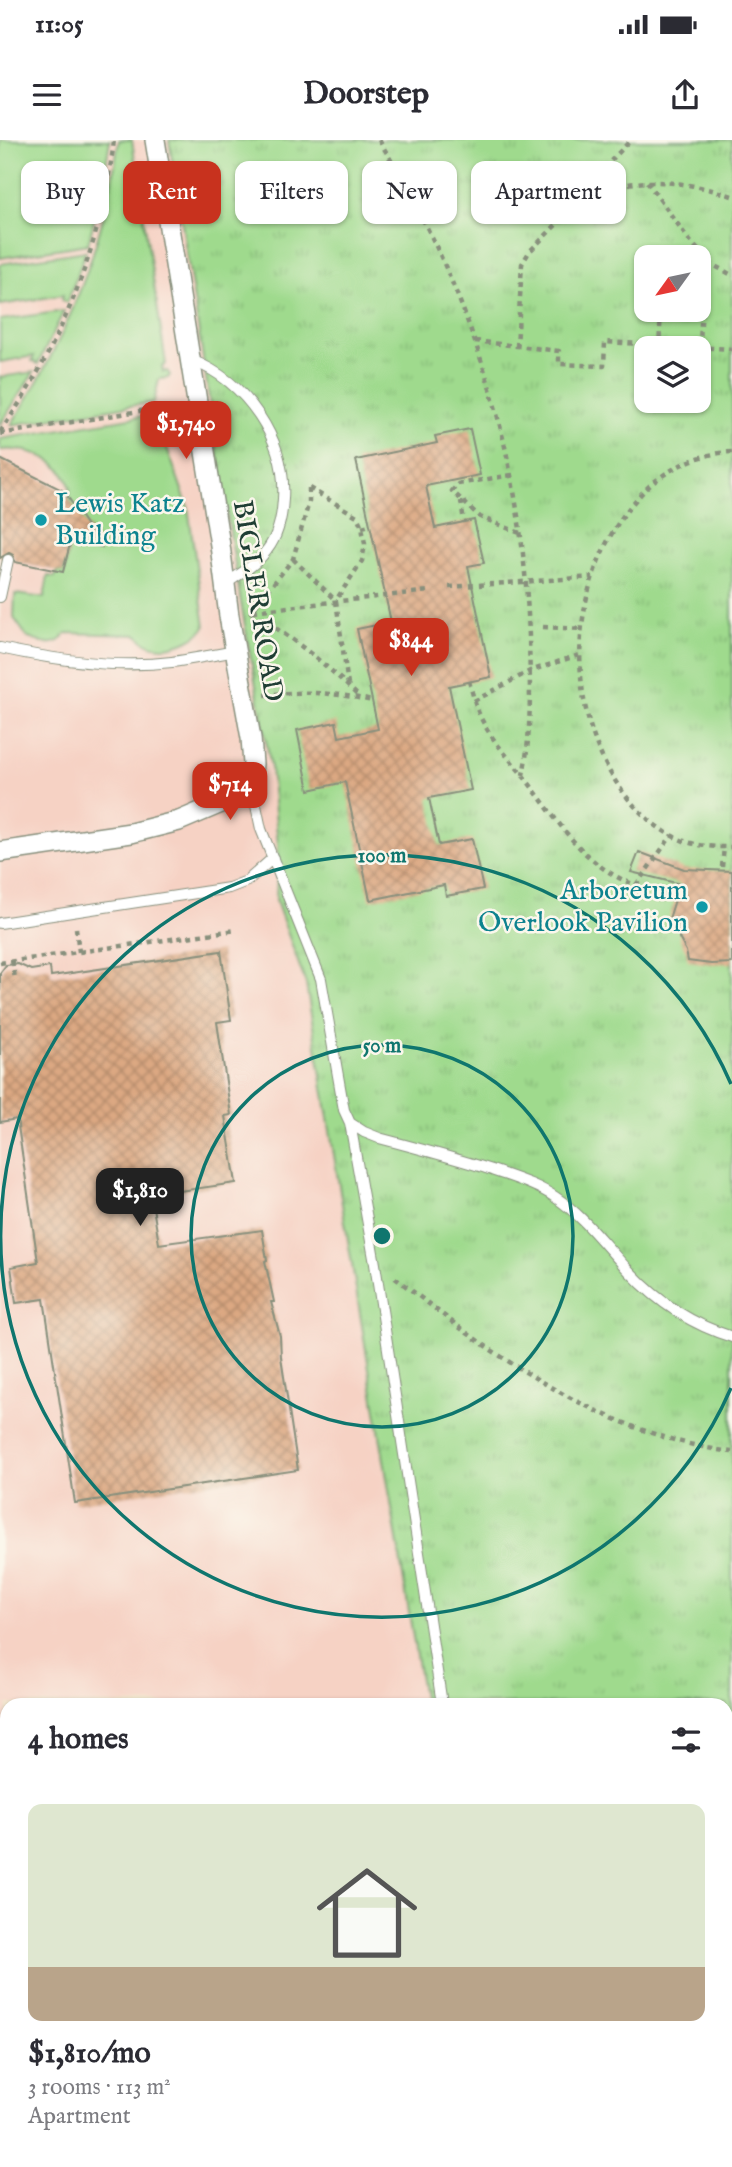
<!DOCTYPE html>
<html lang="en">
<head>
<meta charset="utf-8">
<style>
  body { margin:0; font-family:"IM FELL English",serif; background:#f2f2f3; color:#2b2b33; height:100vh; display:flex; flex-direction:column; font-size:26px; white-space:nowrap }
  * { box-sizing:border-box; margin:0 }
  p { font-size:23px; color:#7c7c81 }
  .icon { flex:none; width:38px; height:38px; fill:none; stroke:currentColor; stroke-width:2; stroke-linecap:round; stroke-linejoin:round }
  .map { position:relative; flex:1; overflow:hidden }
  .drawer { position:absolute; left:0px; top:1558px; width:733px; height:471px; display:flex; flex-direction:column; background:#fff; border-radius:21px 21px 0 0; box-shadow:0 2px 5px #0004 }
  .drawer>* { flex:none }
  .hud { position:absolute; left:21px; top:21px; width:691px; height:63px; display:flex; gap:14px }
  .needle { width:46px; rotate:237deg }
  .tools { position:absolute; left:634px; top:105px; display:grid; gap:14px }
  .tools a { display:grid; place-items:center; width:77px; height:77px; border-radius:14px; background:#fff; box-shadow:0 2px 5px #0004; font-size:35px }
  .price { position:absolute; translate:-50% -60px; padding:0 16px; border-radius:14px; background:#c8321e; color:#fff; font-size:23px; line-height:46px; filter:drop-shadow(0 2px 4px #0008) }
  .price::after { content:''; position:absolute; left:50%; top:42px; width:21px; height:16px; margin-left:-10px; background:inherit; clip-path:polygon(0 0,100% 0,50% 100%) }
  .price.selected { background:#222; color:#fff }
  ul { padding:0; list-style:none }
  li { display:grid; align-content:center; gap:14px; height:371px; padding:0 28px }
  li+li { border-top:2px solid #e1e1e2 }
  li span { display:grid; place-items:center; height:217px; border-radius:14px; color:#555 }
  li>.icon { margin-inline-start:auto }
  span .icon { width:126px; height:126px; fill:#fffc; stroke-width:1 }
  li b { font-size:30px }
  h2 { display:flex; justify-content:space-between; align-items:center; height:84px; padding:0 28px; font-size:30px }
  .pill { padding:0 24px; border-radius:14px; background:#fff; box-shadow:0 2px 5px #0004; font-size:24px; line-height:63px }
  .pill.selected { background:#c8321e; color:#fff }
  .status { display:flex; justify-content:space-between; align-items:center; height:49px; padding:0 35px; background:#fff; direction:ltr }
  .status svg { height:19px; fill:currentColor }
  header { display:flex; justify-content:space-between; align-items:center; height:91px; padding:0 28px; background:#fff; font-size:32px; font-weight:700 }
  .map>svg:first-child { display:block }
  .built { fill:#f6d2c4; fill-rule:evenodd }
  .green { fill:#9fda8d; stroke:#5f8c60; stroke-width:2 }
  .park { fill:url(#park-tufts); stroke:#5f8c60; stroke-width:2; fill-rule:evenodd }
  .building { fill:url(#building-cross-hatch) }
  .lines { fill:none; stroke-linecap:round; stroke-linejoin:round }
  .service-casing { stroke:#88907d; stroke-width:12 }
  .minor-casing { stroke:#88907d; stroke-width:22 }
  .path { stroke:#88907d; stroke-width:4.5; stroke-dasharray:5 5; stroke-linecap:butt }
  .service { stroke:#fff; stroke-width:10 }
  .minor { stroke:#fff; stroke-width:19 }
  .ring { fill:none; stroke:#0f766e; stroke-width:3.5 }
  .culture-dot { fill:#0f9aa8; stroke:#fbf7ec; stroke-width:2.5 }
  .labels { text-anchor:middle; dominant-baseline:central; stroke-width:5; stroke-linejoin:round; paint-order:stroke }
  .culture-label { font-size:28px; fill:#0d838f; stroke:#fbf7ec; text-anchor:start }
  .street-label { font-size:28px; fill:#1f3d34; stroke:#fbf7ec }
  .centre { fill:#0f766e; stroke:#fbf7ec; stroke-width:3.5 }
  .ring-label { font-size:21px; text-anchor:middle; font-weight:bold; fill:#0f766e; stroke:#fbf7ec; stroke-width:5; stroke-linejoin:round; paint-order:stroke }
</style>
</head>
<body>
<div class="status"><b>11:05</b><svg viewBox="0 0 49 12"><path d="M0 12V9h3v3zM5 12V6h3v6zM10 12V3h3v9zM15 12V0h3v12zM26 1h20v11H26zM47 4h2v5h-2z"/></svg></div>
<header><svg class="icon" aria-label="menu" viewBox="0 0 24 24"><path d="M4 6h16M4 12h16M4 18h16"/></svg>Doorstep<svg class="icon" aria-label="share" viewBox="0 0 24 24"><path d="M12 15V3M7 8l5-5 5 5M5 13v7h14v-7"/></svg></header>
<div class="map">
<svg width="732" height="2027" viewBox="0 0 732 2027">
  <defs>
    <pattern id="park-tufts" width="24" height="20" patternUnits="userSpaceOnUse" patternTransform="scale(1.75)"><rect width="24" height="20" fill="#9fda8d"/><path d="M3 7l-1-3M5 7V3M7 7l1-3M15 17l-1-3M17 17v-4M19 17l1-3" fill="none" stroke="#88bc7a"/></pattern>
    <pattern id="building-cross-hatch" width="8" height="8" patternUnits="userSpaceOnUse" patternTransform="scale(1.75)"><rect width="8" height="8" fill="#dca882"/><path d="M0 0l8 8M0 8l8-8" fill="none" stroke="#b28a6b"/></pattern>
  </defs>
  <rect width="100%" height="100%" fill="#fbf7ec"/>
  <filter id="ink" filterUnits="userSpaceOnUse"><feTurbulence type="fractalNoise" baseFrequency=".0143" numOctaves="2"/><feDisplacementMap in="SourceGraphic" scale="14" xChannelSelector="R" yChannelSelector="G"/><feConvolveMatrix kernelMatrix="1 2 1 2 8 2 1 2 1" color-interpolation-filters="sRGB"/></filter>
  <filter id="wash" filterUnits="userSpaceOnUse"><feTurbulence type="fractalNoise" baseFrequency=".00686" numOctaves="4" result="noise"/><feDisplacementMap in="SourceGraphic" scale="28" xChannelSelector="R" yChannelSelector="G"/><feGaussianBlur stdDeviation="1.57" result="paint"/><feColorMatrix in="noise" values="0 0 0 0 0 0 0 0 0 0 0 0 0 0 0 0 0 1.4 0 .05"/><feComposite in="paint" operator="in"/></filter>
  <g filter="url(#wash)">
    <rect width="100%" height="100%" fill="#f0e3c6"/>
    <path class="built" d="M0 0H732V2027H0ZM646 117H698V170H646ZM646 208H698V261H646ZM7 1564H726V2021H7Z"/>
    <path class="green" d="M0 0H110L102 50 88 104 0 118Z
      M119 0H132L166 224 162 227 163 232 167 231 170 235 168 238 159 239 154 262 11 285C68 198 104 103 119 0Z
      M86 111 67 163 62 160 63 155 0 165V124Z
      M64 171 38 224 32 221 34 216 0 222V180Z
      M34 232 0 285V237Z
      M155 274 188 367 205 487C191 505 153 517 138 495L66 493C56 509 44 503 28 498L14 478 15 454 44 458 48 436 55 437 58 431 64 432 69 407 65 399 101 406C95 397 72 368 70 360 69 355 71 350 69 344 59 317 26 307 0 310V299Z"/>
    <path class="park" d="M169 0H732V2027H0V1715L7 1714V2021H726V1564H424L306 844 276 761 278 705 271 628 242 469ZM646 117H698V170H646ZM646 208H698V261H646Z"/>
    <g id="blocks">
      <path class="building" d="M470 289 480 335 426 346 435 388 474 380 484 423 468 426 491 537 449 546 471 650 429 658 439 705 472 699 483 749 446 756 444 745 370 760 345 642 309 650 297 590 336 582 339 597 378 589 357 489 391 482 356 320 437 303 435 296Z
        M0 319 64 351 101 407 71 400 63 432 15 422 13 415 9 413 0 418Z
        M639 712 684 729 732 731V823L711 824 688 821 686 811 679 798 680 785 668 782 680 744 631 732Z
        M221 811 231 880 217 882 231 975 225 976 236 1043 151 1055 159 1104 262 1090 267 1120 265 1121 274 1162H271L280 1196 281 1217 298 1330 75 1363 44 1159 16 1163 11 1127 38 1122 17 979 0 982V833L6 825 18 824 31 830 50 827 51 836Z"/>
    </g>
  </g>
  <g filter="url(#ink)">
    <use href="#blocks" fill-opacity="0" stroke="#88907d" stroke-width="2"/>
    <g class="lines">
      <defs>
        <path id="service" d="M191 220C246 241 287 300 283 359 282 377 278 396 267 410 256 425 240 434 225 444
          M0 457 8 420
          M0 508C55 520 115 529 172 522 193 519 214 515 235 511
          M251 642 261 689 321 839 344 970 350 983 364 992 379 998C417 1008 455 1018 492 1030 514 1038 536 1044 555 1057 585 1077 606 1107 630 1132 658 1162 693 1185 732 1197
          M0 783 229 748 247 741 273 718
          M350 983 375 1124 442 1564"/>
        <path id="minor" d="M0 712 131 693 179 681 240 655 251 641 253 624 251 598 229 476 220 405 155 0"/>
      </defs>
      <use href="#service" class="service-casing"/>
      <use href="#minor" class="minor-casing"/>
      <path class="path" d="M379 0C473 155 523 316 529 497 530 542 532 591 523 635
        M647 42 690 101 711 124 732 135
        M582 61C626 33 685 40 732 56
        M698 165H702L698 240
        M475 201 559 211V224L604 226 605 202 732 209
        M517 207 522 124 529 112 578 63 597 35 631 0
        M659 208 661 170
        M0 292C61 206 102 105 114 0
        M0 294 164 267
        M732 312C699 313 665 329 642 353 568 430 559 567 623 652 641 676 666 698 695 704 707 707 720 707 732 707
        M512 335 458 344 452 351 480 377 520 393
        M309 348V362L293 419 251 472C291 497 327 524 360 558
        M309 348 357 376 362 387 365 404 362 421 336 460
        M461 361 464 382
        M362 387 370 385
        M293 419 336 461 348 545
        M449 447 593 437
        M253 471 429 451
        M543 487 582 489
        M469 541C473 555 476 570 483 582 494 603 511 620 525 638 557 679 584 728 636 745L672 695
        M265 555C301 551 336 552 372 561
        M474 561 530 531 582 514
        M722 727 724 707
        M76 788 79 812
        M13 821 15 841
        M0 823 236 790
        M395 1138C418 1155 440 1173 463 1190 543 1248 633 1299 732 1312
        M0 1842 7 1848
        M726 1962H732
        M197 2021 200 2027
        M543 2021V2027
        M611 2021 614 2027"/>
      <use href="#service" class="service"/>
      <use href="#minor" class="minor"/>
    </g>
  </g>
  <g class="ring">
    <circle cx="382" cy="1096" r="191"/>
    <path d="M731 1248A381 381 0 1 1 731 944"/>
  </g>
  <g class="culture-dot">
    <circle cx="41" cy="380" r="7"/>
    <circle cx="702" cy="767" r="7"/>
  </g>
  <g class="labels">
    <g class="culture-label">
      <text x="55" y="364">Lewis Katz<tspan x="55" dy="32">Building</tspan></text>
      <text x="688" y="751" text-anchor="end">Arboretum<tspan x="688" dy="32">Overlook Pavilion</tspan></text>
    </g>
    <g class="street-label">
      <text transform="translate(257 461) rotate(81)">BIGLER ROAD</text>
    </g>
  </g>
  <circle cx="382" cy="1096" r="10" class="centre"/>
  <g class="ring-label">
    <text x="382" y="722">100 m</text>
    <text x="382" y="912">50 m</text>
  </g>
</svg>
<div class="tools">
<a><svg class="needle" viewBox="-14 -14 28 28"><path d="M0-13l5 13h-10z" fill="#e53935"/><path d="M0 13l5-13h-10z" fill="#7c7c81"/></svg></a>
<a><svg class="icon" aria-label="layers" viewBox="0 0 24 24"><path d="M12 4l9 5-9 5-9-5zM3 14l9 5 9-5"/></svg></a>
</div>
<b class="price" style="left:186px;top:321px">$1,740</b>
<b class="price" style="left:411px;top:538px">$844</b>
<b class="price" style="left:230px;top:682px">$714</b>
<b class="price selected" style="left:140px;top:1088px">$1,810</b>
<div class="hud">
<a class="pill">Buy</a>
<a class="pill selected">Rent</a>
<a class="pill">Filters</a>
<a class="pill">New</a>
<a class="pill">Apartment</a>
</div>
<section class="drawer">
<h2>4 homes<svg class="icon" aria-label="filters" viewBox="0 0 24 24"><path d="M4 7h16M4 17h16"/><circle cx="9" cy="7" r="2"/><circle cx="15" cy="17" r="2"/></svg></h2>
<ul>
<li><span style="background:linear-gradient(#dfe7d0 75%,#b9a48a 0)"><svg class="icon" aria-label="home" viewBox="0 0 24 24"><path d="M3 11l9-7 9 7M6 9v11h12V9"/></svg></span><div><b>$1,810/mo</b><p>3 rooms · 113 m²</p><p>Apartment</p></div></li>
</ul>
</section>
</div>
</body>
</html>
